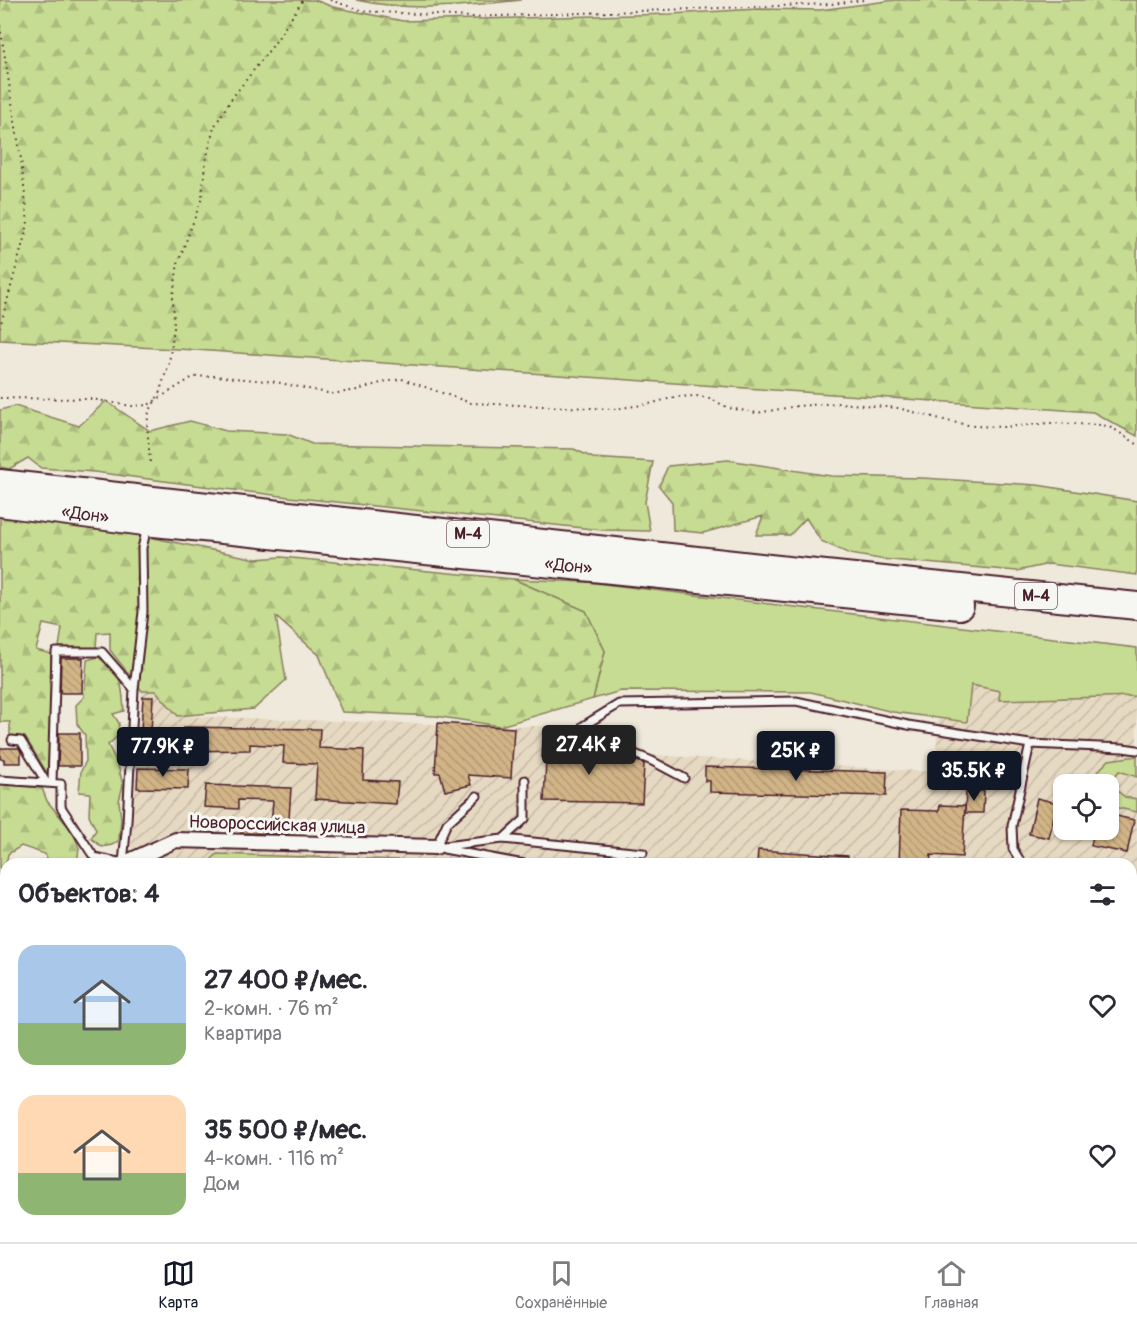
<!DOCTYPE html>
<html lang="ru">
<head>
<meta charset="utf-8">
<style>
  body { margin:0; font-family:Pangolin,sans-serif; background:#f2f2f3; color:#2b2b33; height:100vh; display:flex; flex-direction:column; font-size:22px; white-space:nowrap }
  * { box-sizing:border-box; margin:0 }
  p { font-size:20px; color:#7c7c81 }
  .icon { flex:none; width:33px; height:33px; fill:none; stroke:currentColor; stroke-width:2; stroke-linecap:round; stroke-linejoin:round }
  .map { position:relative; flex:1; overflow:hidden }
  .sheet { position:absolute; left:0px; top:858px; width:1137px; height:384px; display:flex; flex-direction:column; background:#fff; border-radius:18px 18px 0 0; box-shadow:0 2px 4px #0004 }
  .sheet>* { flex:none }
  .fabs { position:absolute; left:1053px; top:774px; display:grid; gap:12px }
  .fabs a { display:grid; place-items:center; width:66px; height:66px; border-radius:12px; background:#fff; box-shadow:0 2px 4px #0004; font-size:30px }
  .price { position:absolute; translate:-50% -51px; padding:0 14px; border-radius:6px; background:#111827; color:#fff; font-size:20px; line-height:39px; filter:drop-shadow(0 2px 3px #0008) }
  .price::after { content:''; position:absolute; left:50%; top:36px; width:18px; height:14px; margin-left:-9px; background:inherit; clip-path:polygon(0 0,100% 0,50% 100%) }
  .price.selected { background:#222; color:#fff }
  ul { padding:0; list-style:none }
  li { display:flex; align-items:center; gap:18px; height:150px; padding:0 18px }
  li span { display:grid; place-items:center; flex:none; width:168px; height:120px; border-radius:18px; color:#555 }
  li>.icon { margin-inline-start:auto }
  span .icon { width:72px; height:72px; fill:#fffc; stroke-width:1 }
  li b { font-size:26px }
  h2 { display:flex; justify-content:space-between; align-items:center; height:72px; padding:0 18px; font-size:26px }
  .tabs { display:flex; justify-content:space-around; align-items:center; height:84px; border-top:2px solid #e1e1e2; background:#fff; font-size:16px; color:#7c7c81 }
  .tabs a { display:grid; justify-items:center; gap:3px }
  .tabs .selected { color:#111827 }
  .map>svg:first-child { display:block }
  .industrial { fill:url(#industrial-furrows); fill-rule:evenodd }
  .grass { fill:#c6dc92; stroke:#887e5e; stroke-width:1.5 }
  .forest { fill:url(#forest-firs); stroke:#887e5e; stroke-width:1.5 }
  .building { fill:url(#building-back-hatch); stroke:#4a1f2b; stroke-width:1.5 }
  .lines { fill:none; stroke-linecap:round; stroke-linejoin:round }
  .lane-casing { stroke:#4a1f2b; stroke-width:11 }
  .street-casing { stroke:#4a1f2b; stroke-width:18 }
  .highway-casing { stroke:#4a1f2b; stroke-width:30 }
  .path { stroke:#4a1f2b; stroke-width:2; stroke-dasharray:1.5 4.5; stroke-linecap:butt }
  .lane { stroke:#f6f6f2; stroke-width:7 }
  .street { stroke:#f6f6f2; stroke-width:14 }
  .highway { stroke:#f6f6f2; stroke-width:26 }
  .labels { text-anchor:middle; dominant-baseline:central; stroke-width:6; stroke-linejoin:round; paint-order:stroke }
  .shield { fill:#f6f6f2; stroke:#7e6067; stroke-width:1.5 }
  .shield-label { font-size:16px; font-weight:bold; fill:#4a1f2b }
  .street-label { font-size:18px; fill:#4a1f2b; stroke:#f6f6f2 }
</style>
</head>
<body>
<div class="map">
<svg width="1137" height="1242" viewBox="0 0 1137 1242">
  <defs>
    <pattern id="industrial-furrows" width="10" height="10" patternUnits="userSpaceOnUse" patternTransform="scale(1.5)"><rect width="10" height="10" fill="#e6d9c2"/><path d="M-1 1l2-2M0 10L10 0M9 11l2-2" fill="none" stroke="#c7baa7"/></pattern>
    <pattern id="forest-firs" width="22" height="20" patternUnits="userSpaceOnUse" patternTransform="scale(1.5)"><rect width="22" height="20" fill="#c6dc92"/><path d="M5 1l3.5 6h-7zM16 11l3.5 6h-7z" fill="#acbc7e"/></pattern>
    <pattern id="building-back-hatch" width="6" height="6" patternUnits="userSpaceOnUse" patternTransform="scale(1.5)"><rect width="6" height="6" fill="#d1b486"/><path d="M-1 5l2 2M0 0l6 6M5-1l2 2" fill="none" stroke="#b59a74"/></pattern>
  </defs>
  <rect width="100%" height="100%" fill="#efe9dc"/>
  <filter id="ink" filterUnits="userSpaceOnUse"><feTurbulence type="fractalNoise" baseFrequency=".0167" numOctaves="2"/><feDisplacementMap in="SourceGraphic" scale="12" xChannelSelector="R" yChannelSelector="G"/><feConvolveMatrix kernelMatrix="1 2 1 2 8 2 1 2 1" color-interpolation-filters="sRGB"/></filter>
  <g filter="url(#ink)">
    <path class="industrial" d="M971 684 1000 691 999 700 1137 696V989L1131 987V864H130L142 691H156L178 716 500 726H599L652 755 935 772 938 718 967 721ZM1064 784H1108V830H1064Z
      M120 1236H554L553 1242H120Z"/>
    <path class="grass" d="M513 579 587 582 1137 648V696L999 700 1000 691 971 685 967 722 893 712 811 692 621 691 593 699 605 651 586 611Z
      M1137 756V777L1119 771 1109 784 1125 797 1137 799V812L1109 806 1108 784H1095L1094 775 1109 760Z
      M217 854 399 860 448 864H207Z
      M893 1236H1010L1017 1237V1242H892Z"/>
    <path class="forest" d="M0 0H315L333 7 403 21 671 14 758 9 820 10 895 0H1137V436L1093 412 196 350 0 340Z
      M356 0H521C465 6 411 12 356 0Z
      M106 401 150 431 190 421 226 431 287 434 312 444 574 449 593 458 653 462 645 502 650 531 602 530 289 497 94 472 41 468 28 458 9 469 0 467V410L15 406 79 426Z
      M728 460 831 476 922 478 1037 485 1137 501V575L1049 564 1017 571 880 559 850 554 821 541 806 518 790 535H756L763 516 703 533 673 530 672 502 659 486 668 466Z
      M0 515 110 529 256 559 281 557 513 579 586 611 605 651 593 699 500 726 435 716 342 712 319 655 276 617 286 680 254 709 178 716 156 691H142L110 650V632L97 633 96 648 59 647 62 628 43 624 36 650 51 654 49 776 25 737H10V722H0Z
      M98 657C123 675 122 683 124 711L113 714 119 723 118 736 108 745 118 765 123 785 119 801 121 819 119 840 112 845 102 847 91 838 96 830 89 815 90 793 79 792 81 771 86 761 85 735 77 724 76 705 84 697 87 660Z
      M0 784 42 788 47 801 73 832 79 848 77 864H49L45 854 21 846 8 854 4 876 0 877Z
      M0 1091H6V1236H39L40 1242H0Z
      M1137 1101V1242H1017V1237L1010 1236H1131V1111Z"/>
    <path class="building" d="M61 658H83L82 693H60Z
      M143 697H153L151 732 141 731Z
      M438 723 514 728 511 778 468 775 471 785 445 791 440 773H435Z
      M184 727 320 729 319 748 364 750 363 780 398 782 396 804 315 799 317 764 283 763 284 746 250 744V750L185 751Z
      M59 733H80V766H58Z
      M543 741 590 742 589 760 637 761 644 764 642 803 544 801 546 759 542 758Z
      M0 748H19L21 752V763H4V759H0Z
      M705 767 887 772 886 796 710 792V781H705Z
      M138 768 189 769 188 789 137 788Z
      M206 785 291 788 288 834 241 833 242 823 271 824 273 801 238 800V809L204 807Z
      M966 790 984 791 983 813H965Z
      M1037 798 1057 803 1049 838 1029 834Z
      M940 805 965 806 962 857 931 855 930 864H899L901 810 939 811Z
      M1108 814 1134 820 1127 853 1091 846 1094 830H1108Z
      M758 850 848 856V864H757Z"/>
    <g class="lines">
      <defs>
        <path id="lane" d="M12 740 21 741 46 782
          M131 741 175 744
          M684 778 652 761 586 734 583 726 619 704 796 701 908 725 1030 744 1123 748 1137 750
          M0 780 61 784V807L94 857 123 863 127 822 134 689 143 612 142 548 147 528
          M52 783 56 652H102L134 689
          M503 839 525 819V780
          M436 847 503 839 643 853
          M436 847 447 823 477 796
          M444 849 524 864
          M619 851 624 864
          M1022 864 1013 849 1012 826 1030 744
          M1131 906H1137
          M549 1242V1236"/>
        <path id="street" d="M123 864 176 840 436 847
          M110 1242V1236"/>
        <g id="highway">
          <path d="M0 483 806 572 1137 606"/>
          <path id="s1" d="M0 503 144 522 960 606"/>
        </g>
      </defs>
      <use href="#lane" class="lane-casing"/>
      <use href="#street" class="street-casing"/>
      <use href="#highway" class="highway-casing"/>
      <path class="path" d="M330 0 363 11 471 17 831 4 864 0
        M0 26 21 159 28 224 0 327
        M0 398 91 399 132 406 148 405 193 377 214 376 276 382 332 394 357 390 384 382 402 379 471 403 614 409 649 404 675 397 696 396 709 398 729 408 757 413 797 406 839 403 898 408 952 422 974 426 1005 427 1050 423 1103 425 1114 429 1137 444
        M150 462 147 424 149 412 159 394 169 363 174 328 173 296 178 263 202 198 205 165 214 127 232 98 274 44 303 0"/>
      <use href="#lane" class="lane"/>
      <use href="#street" class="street"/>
      <use href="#highway" class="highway"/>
    </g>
  </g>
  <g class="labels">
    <g class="shield">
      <rect x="447" y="521" width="42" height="26" rx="4.5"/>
      <rect x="1015" y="583" width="42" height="26" rx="4.5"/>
    </g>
    <g class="shield-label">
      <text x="468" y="534">М-4</text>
      <text x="1036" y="596">М-4</text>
    </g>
    <g class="street-label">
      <text stroke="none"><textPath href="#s1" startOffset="86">«Дон»</textPath></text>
      <text stroke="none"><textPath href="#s1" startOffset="572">«Дон»</textPath></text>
      <text transform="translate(277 825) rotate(2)">Новороссийская улица</text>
    </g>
  </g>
</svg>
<div class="fabs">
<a><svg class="icon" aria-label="locate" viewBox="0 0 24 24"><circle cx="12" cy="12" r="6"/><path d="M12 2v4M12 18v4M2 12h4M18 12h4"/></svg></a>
</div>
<b class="price selected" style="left:589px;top:776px">27.4K ₽</b>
<b class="price" style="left:163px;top:778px">77.9K ₽</b>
<b class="price" style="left:796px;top:782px">25K ₽</b>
<b class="price" style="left:974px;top:802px">35.5K ₽</b>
<section class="sheet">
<h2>Объектов: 4<svg class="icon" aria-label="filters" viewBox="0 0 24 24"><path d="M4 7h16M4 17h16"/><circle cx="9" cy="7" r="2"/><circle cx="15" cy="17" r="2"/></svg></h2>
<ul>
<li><span style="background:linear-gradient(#a9c7e8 65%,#8fb573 0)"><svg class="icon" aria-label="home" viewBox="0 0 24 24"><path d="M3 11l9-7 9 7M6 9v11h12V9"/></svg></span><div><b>27 400 ₽/мес.</b><p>2-комн. · 76 m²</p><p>Квартира</p></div><svg class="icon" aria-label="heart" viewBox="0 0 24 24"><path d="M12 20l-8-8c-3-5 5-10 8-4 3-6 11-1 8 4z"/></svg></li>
<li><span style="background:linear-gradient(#ffd9b3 65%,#8fb573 0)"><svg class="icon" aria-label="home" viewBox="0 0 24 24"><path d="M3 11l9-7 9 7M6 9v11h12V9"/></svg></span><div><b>35 500 ₽/мес.</b><p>4-комн. · 116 m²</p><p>Дом</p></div><svg class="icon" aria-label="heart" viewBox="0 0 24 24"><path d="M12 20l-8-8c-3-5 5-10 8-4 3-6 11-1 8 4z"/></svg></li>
</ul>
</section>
</div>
<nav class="tabs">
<a class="selected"><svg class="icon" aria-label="map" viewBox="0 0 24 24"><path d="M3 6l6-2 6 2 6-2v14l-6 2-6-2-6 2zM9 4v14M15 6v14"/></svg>Карта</a>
<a><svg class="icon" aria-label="saved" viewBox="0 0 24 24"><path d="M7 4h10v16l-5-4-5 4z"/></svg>Сохранённые</a>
<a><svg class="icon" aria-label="home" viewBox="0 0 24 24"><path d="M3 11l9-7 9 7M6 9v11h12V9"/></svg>Главная</a>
</nav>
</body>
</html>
